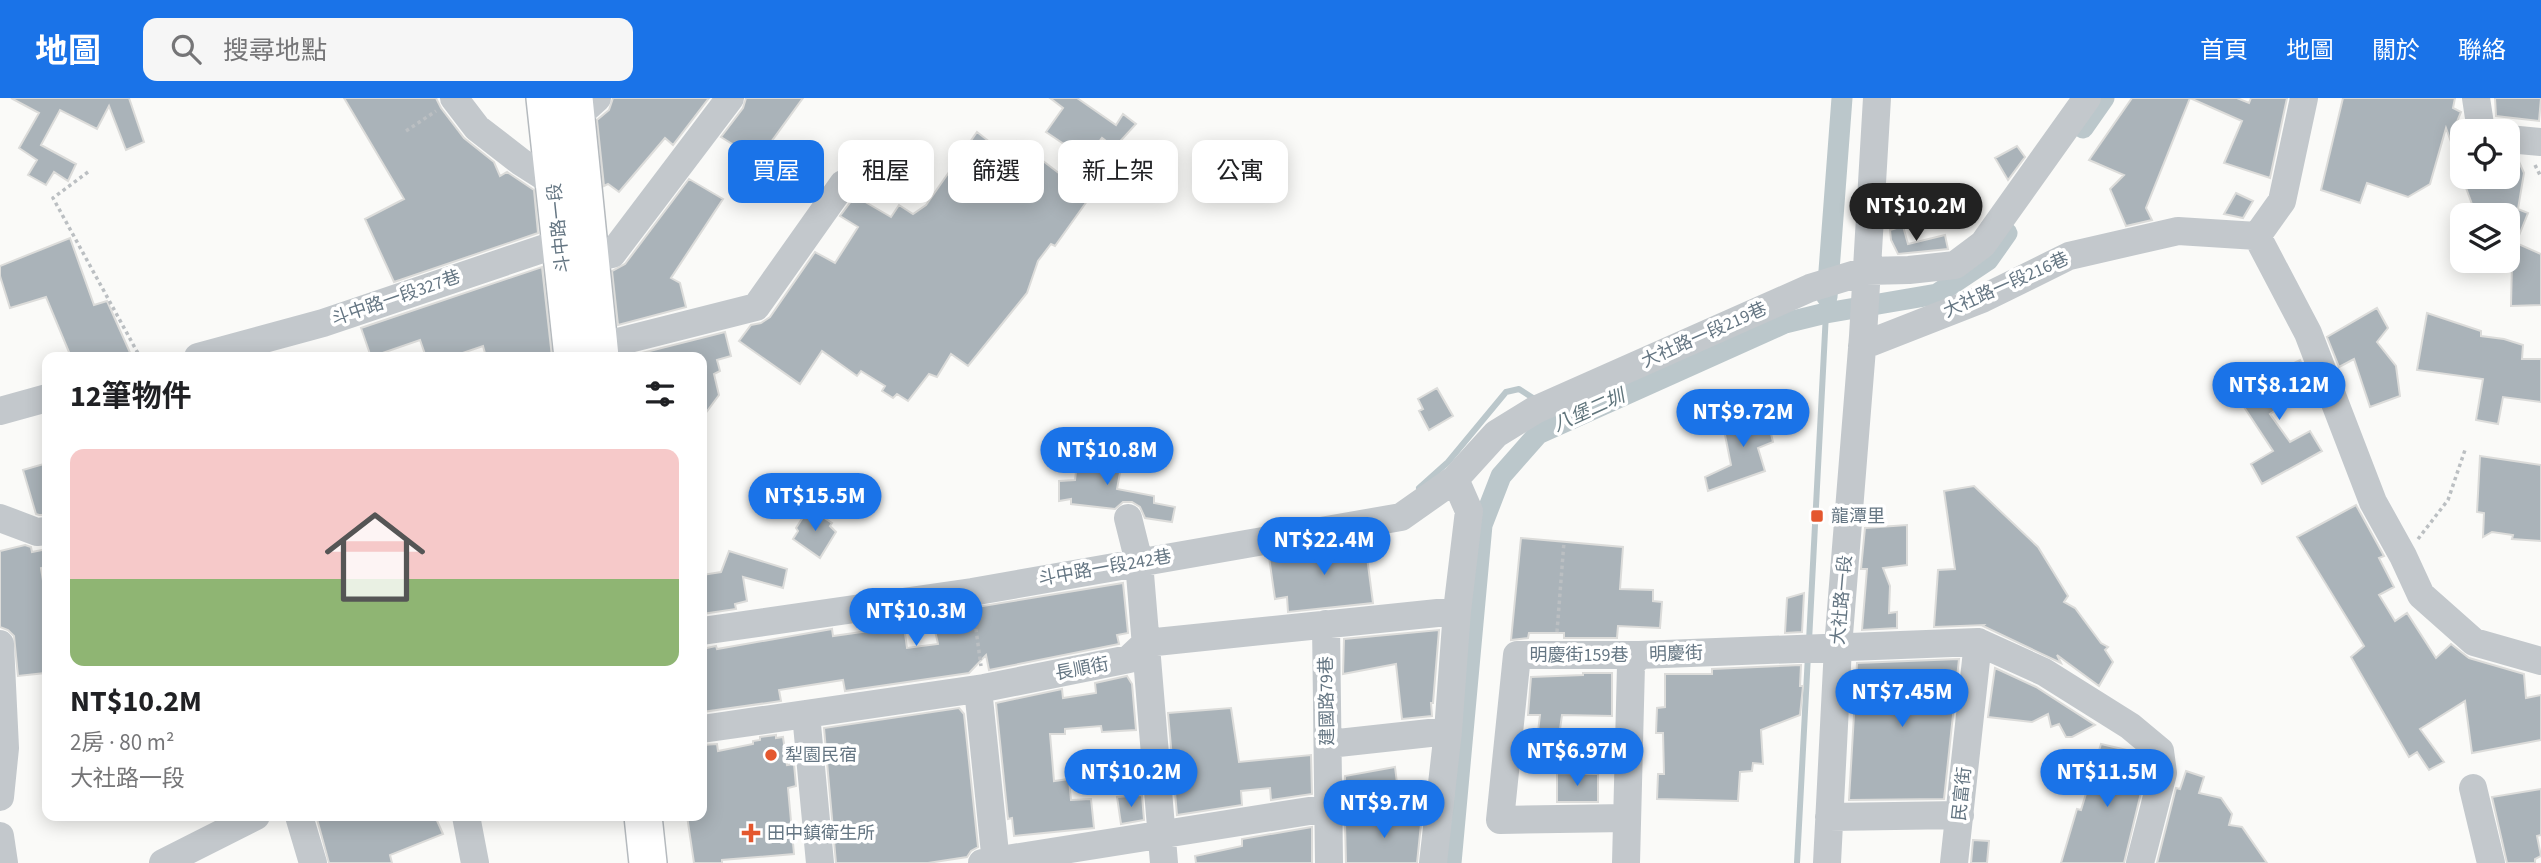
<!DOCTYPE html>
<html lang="zh-TW">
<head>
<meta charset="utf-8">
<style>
  body { margin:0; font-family:"Source Sans 3","Noto Sans TC",sans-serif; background:#f6f6f6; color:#202124; height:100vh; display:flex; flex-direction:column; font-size:26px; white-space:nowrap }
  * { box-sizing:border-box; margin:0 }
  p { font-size:23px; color:#757577 }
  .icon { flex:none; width:38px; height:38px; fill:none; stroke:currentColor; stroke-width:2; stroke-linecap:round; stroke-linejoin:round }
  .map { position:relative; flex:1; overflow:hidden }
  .drawer { position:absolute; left:42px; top:254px; width:665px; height:469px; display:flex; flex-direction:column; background:#fff; border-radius:14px; box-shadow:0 4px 18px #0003 }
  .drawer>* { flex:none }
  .top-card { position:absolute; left:728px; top:42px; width:665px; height:63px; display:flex; gap:14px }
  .tools { position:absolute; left:2450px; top:21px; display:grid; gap:14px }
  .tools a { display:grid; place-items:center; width:70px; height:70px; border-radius:14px; background:#fff; box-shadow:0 4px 18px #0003; font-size:35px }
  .price { position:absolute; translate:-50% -60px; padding:0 16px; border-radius:24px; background:#1a73e8; color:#fff; font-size:23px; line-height:46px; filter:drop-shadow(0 2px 4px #0008) }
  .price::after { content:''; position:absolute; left:50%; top:42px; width:21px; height:16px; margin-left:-10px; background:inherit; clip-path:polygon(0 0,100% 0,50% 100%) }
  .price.selected { background:#222; color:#fff }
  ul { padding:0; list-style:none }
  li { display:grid; align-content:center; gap:14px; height:371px; padding:0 28px }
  li span { display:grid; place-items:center; height:217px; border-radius:14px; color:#555 }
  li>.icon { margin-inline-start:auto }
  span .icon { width:126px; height:126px; fill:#fffc; stroke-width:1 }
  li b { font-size:30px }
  h2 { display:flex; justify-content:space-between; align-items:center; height:84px; padding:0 28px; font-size:30px }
  .tag { padding:0 24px; border-radius:14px; background:#fff; box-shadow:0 4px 18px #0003; font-size:24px; line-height:63px }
  .tag.selected { background:#1a73e8; color:#fff }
  header { display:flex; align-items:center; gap:42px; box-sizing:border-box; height:98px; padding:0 35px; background:#1a73e8; color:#fff }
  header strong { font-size:33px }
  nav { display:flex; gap:38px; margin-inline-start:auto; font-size:24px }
  .search { width:490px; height:63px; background:#f6f6f6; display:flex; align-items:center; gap:18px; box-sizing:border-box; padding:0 24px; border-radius:14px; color:#757577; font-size:26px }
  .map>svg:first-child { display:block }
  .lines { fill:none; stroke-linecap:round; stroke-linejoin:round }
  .stream { stroke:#bbc7cb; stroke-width:6 }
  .canal { stroke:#bbc7cb; stroke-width:21 }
  .building { fill:#aab3b9; stroke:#dcdcda; stroke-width:2 }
  .major-casing { stroke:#b5babe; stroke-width:40 }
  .path { stroke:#bbbfc2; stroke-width:3.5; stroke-dasharray:3.5 3.5; stroke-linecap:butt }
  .minor { stroke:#c3c8cc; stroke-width:28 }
  .major { stroke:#fff; stroke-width:37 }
  .poi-dot { fill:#e4572e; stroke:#fff; stroke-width:2.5 }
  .labels { text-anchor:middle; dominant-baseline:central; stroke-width:7; stroke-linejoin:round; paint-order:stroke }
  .street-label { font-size:18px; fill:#657683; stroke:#fff }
  .poi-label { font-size:18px; fill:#657683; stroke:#fff; text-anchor:start }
  .water-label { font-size:19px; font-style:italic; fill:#60757c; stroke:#fff }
</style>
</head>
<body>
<header>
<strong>地圖</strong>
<div class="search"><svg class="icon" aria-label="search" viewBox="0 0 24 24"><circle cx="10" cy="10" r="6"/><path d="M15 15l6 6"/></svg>搜尋地點</div>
<nav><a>首頁</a><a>地圖</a><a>關於</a><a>聯絡</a></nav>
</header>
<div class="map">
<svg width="2541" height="765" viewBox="0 0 2541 765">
  <rect width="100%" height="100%" fill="#fafaf8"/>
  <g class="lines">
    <path class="stream" d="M1553 314 1567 323
      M1419 390 1448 364 1506 294 1519 291 1536 302
      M1809 543 1826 215
      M1797 765 1808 557"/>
    <path class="canal" d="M2083 30 2104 0
      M1827 199 1842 0
      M1451 765 1482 427 1501 378 1538 336 1785 225 1826 215 1937 196 1988 162 2007 135"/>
  </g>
  <path class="building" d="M11 0H129L144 44 126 52 109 8 97 31 60 12 41 47 76 66 68 83 54 74 46 87 28 77 37 62 19 50 39 15Z
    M344 0H436L441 10 464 40 494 64 500 78 507 74 534 92 538 135 394 184 365 121 404 101Z
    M613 0H709L673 47 665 40 619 94 608 86 604 88 597 22 609 12Z
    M746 0H803L758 62 721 39 743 10Z
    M1050 0H1077L1116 27 1123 16 1136 26 1105 60 1098 55 1106 43 1102 40 1086 61 1046 34 1063 10Z
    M2132 0H2237L2249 5 2251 0H2287L2270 80 2224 65 2242 23 2190 0 2146 110 2152 122 2126 128 2110 91 2124 77 2089 62Z
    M2343 0H2455L2453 10 2461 14 2450 41 2446 30 2430 86 2408 99 2367 85 2360 105 2321 92Z
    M2495 0H2541L2539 23 2496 18Z
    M977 34 1005 56 1017 43 1090 99 1055 148 1051 146 1038 163 1027 195 968 268 951 256 937 279 929 276 908 303 897 296 893 300 882 293 885 288 861 273 857 278 822 253 800 286 739 243 751 227 761 225 770 219 815 154 835 165 858 129 840 118 855 98 891 119 899 107 913 116 926 107Z
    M2017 48 2025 59 2008 82 1995 60Z
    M2508 58 2517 59 2524 75 2518 111 2528 115 2516 145 2541 156V207L2511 208 2512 164 2510 161 2508 163V117H2476L2462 79H2508Z
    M689 81 723 101 671 180 680 185 686 209 618 227 612 173 625 166Z
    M2236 95 2253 103 2243 120 2224 116Z
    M1903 128 1908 146 1945 137 1948 151 1898 156 1891 142 1890 132Z
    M70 140 94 207 107 203 132 259H71L46 199 10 210 0 178V168Z
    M542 169 552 259H486L483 248 451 259H426L420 242 371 259 361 230Z
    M2377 210 2388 230 2377 244 2396 268 2400 298 2370 309 2354 261 2339 269 2327 239Z
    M2427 215 2481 233V238L2504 241 2523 247 2522 261H2541V304L2503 299 2498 326 2476 322 2483 281 2417 272Z
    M725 234 731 258 717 262 720 273 714 276 719 297 702 320V259H626Z
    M2300 262 2311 288 2270 316 2290 344 2310 333 2322 353 2262 386 2251 366 2273 353 2240 303 2271 276Z
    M1437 290 1453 318 1429 332 1419 313 1423 311 1418 301Z
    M1766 315 1773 344 1758 350 1765 373 1708 393 1705 379 1731 367 1723 327 1735 323V318Z
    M1079 347 1122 364 1117 391 1154 398V405L1175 409 1172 424 1145 420 1140 409 1132 404H1123L1115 411 1071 406V401L1059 403V383L1075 382Z
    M2480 358 2541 367V443L2512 441 2513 437 2492 434 2483 439 2484 415 2477 414Z
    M47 365V417H39L36 416 23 372Z
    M1974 388 2038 449 2068 498 2064 504 2075 510 2101 545 2108 549 2105 552 2113 564 2099 588 2057 557 2061 565 1983 528 1984 527 1934 529 1938 472 1955 471 1944 393Z
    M2356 407 2384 458 2379 460 2394 489 2379 497 2395 523 2407 515 2436 560 2451 546 2469 560 2524 576 2526 600 2541 597V642L2472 655 2465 603 2420 631 2444 664 2429 672 2417 654 2409 659 2351 559 2364 548 2297 439Z
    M809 410 832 425 830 428 836 434 820 460 793 441 798 433 796 430Z
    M1907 427V467L1883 470 1890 488 1889 515 1897 514V530L1862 532 1867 471H1861L1865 430Z
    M1521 440 1623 449 1620 491 1653 492V503L1662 504 1660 530 1618 528 1617 540H1564V535H1529L1528 540 1511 542Z
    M1372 441 1375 457 1367 459 1373 505 1288 514 1287 499 1275 501 1269 459Z
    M25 447 31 449 32 454 47 451V469L41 470 47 508V547H43L45 575 18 578 14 538 8 532 0 529V453Z
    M729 453 787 471 783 490 743 479 747 503 735 506 736 511 702 516V477L721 474Z
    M1123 485 1128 535 1117 537 1119 546 989 572 986 557 969 575 845 593 843 582 779 592 781 603 702 614V551L716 548 717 551 832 531 833 538 904 528 907 550 938 546 934 528 941 526 940 515Z
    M1804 495 1802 534 1785 535 1787 500Z
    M1439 532 1433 605H1431L1432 618 1402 621 1396 566 1343 576 1344 541Z
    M1959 561 1944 701 1849 702 1857 565Z
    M1801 567 1800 588H1803L1800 617 1761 632 1763 666 1753 665 1752 673 1740 674 1738 703 1657 701 1658 676H1664L1663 635H1656L1657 610 1665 609V576H1712V571Z
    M1995 570 2036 589 2095 627 2072 639H2066L2059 626 2051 629 2048 616 2032 624 1988 619Z
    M1583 575H1612V618L1562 617 1557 653 1536 650 1540 617H1528L1531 579 1583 577Z
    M1127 578 1132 586 1136 632 1102 634 1101 628 1065 631V636H1050L1054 683 1069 681 1071 702 1091 701 1094 730 1014 738 1012 720 1008 721 996 605 1062 591 1063 600 1096 595 1095 585Z
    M959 610 964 616 978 749 971 753 967 759 928 765H836L824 630Z
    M1231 610 1239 664 1311 657 1312 696 1271 702 1270 690 1241 693 1242 707 1177 717 1168 615Z
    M776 637V640L783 639 787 667 794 666 796 688 788 690 794 756 722 762V765H694L687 718H702V647L717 646 718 653 753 646V643L760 642V639Z
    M2101 646 2135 654 2144 662 2146 674 2124 765H2061L2077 711 2081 712Z
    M1395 669 1397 685 1345 691V678Z
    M2186 673 2204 679 2199 695 2221 700 2232 716 2229 727 2242 729 2267 765H2157L2176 690 2180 691Z
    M1557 675 1598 676V704H1557Z
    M2541 691V737L2537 738 2541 758 2535 761V765H2507L2492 699Z
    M1142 697 1144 722 1121 726 1117 699Z
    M1422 716 1417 765H1346L1345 725Z
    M331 718H435L443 736 390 757 392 765H329L317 721Z
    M1312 729V765H1196L1195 758 1242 748V741Z
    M1973 742 1989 743 1987 765H1971Z"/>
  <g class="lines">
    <defs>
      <path id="major" d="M545 0 573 259
        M574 0 600 259
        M643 718 648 765"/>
    </defs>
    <use href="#major" class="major-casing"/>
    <path class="path" d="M406 33 436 13
      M2535 67 2541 79
      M88 74 53 100 140 259
      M2418 441 2448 402 2465 352
      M974 517 981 568
      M1557 534 1564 444"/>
    <path class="minor" d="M454 0 477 30 521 64 554 85
      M2476 0 2481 33
      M576 19 597 0
      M2508 41 2541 44
      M2257 138 2308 235 2373 404 2403 458 2421 497 2474 544 2541 563
      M1862 248 1982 201 2069 158 2178 133 2257 138 2282 103 2304 0
      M582 253 756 209 843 86
      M198 259 323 225 560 145 591 160 612 156 730 0
      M0 313 47 300
      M0 420 37 434 47 433
      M1128 420 1139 464 1164 765
      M1326 526 1329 765
      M702 533 972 494 1401 419 1455 381
      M0 546 5 650 0 699
      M978 591 996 765
      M806 616 820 765
      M702 631 984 590 1129 561 1146 545 1457 513
      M1329 646 1448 633
      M2473 690 2491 765
      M299 718 313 765
      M466 718 475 765
      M1829 719 1960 717
      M1627 720 1500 722 1517 557H1639
      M0 738 4 765
      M163 765 256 718
      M982 765 1328 710 1441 697
      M1433 765 1448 633 1457 513 1469 413 1455 381 1496 336 1535 312 1810 190 1866 173 1909 172 1955 167 1983 146 2087 0
      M1626 765 1631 567 1639 557 1978 544 2044 574 2130 628 2160 653 2163 675 2140 765
      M1827 765 1838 549 1863 238 1877 0
      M1954 765 1978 544"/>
    <use href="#major" class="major"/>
  </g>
  <g class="poi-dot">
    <rect x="1810" y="411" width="14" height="14" rx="3.5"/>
    <circle cx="771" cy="657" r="7"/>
    <path d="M747.5 724.5h7v7h7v7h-7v7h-7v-7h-7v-7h7z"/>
  </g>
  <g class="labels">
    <g class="street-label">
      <text transform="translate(559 130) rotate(-96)">斗中路一段</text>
      <text transform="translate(2006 187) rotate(-24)">大社路一段216巷</text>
      <text transform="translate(396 200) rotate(-19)">斗中路一段327巷</text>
      <text transform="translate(1704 237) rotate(-24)">大社路一段219巷</text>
      <text transform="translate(1105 470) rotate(-10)">斗中路一段242巷</text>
      <text transform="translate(1842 502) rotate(-85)">大社路一段</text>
      <text transform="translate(1676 556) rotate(-2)">明慶街</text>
      <text x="1579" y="557">明慶街159巷</text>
      <text transform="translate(1082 571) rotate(-11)">長順街</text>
      <text transform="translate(1327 603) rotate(-91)">建國路79巷</text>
      <text transform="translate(1962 696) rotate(-84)">民富街</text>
    </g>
    <g class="poi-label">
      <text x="1831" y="418">龍潭里</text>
      <text x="785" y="657">犁園民宿</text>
      <text x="767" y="735">田中鎮衛生所</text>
    </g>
    <g class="water-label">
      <text transform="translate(1589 313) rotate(-24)">八堡二圳</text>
    </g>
  </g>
</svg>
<div class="tools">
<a><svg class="icon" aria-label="locate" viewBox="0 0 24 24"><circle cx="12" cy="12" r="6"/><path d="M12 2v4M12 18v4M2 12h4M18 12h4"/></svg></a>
<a><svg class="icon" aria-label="layers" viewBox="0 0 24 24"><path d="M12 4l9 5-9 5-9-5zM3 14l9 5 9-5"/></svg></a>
</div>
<b class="price selected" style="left:1916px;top:145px">NT$10.2M</b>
<b class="price" style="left:2279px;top:324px">NT$8.12M</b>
<b class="price" style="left:1743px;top:351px">NT$9.72M</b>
<b class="price" style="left:1107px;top:389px">NT$10.8M</b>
<b class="price" style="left:815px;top:435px">NT$15.5M</b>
<b class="price" style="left:1324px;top:479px">NT$22.4M</b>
<b class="price" style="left:916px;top:550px">NT$10.3M</b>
<b class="price" style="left:1902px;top:631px">NT$7.45M</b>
<b class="price" style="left:1577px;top:690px">NT$6.97M</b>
<b class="price" style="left:1131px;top:711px">NT$10.2M</b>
<b class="price" style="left:2107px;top:711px">NT$11.5M</b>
<b class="price" style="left:1384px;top:742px">NT$9.7M</b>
<div class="top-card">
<a class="tag selected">買屋</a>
<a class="tag">租屋</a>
<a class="tag">篩選</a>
<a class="tag">新上架</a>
<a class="tag">公寓</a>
</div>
<section class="drawer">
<h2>12筆物件<svg class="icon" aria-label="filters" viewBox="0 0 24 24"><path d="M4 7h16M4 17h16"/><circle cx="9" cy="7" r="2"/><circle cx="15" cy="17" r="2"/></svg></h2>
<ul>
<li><span style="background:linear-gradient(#f6c9c9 60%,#8fb573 0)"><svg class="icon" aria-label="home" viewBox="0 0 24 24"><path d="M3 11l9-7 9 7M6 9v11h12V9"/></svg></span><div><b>NT$10.2M</b><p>2房 · 80 m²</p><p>大社路一段</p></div></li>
</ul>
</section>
</div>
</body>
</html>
